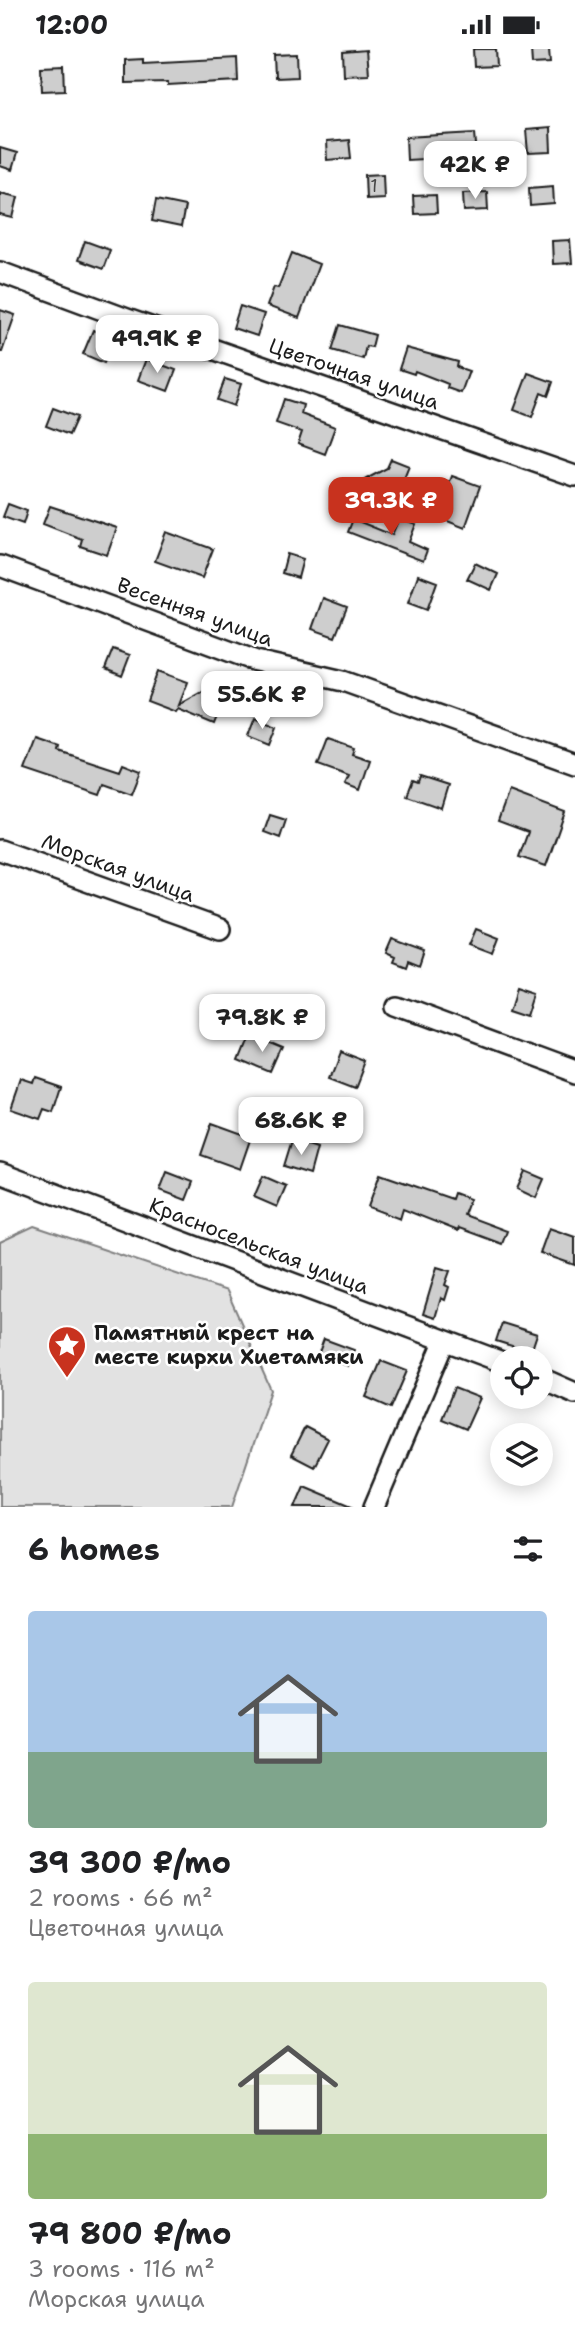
<!DOCTYPE html>
<html lang="en">
<head>
<meta charset="utf-8">
<style>
  body { margin:0; font-family:"Shantell Sans",sans-serif; background:#f2f2f2; color:#202124; height:100vh; display:flex; flex-direction:column; font-size:26px; white-space:nowrap }
  * { box-sizing:border-box; margin:0 }
  p { font-size:23px; color:#757577 }
  .icon { flex:none; width:38px; height:38px; fill:none; stroke:currentColor; stroke-width:2; stroke-linecap:round; stroke-linejoin:round }
  .map { position:relative; height:1458px; overflow:hidden }
  .details { display:flex; flex-direction:column; background:#fff; flex:1 }
  .details>* { flex:none }
  .fabs { position:absolute; left:490px; top:1297px; display:grid; gap:14px }
  .fabs a { display:grid; place-items:center; width:63px; height:63px; border-radius:50%; background:#fff; box-shadow:0 4px 18px #0003; font-size:35px }
  .price { position:absolute; translate:-50% -60px; padding:0 16px; border-radius:14px; background:#fff; color:#222; font-size:23px; line-height:46px; filter:drop-shadow(0 2px 4px #0008) }
  .price::after { content:''; position:absolute; left:50%; top:42px; width:21px; height:16px; margin-left:-10px; background:inherit; clip-path:polygon(0 0,100% 0,50% 100%) }
  .price.selected { background:#c8321e; color:#fff }
  ul { padding:0; list-style:none }
  li { display:grid; align-content:center; gap:14px; height:371px; padding:0 28px }
  li span { display:grid; place-items:center; height:217px; border-radius:7px; color:#555 }
  li>.icon { margin-inline-start:auto }
  span .icon { width:126px; height:126px; fill:#fffc; stroke-width:1 }
  li b { font-size:30px }
  h2 { display:flex; justify-content:space-between; align-items:center; height:84px; padding:0 28px; font-size:30px }
  .status { display:flex; justify-content:space-between; align-items:center; height:49px; padding:0 35px; background:#fff; direction:ltr }
  .status svg { height:19px; fill:currentColor }
  .map>svg:first-child { display:block }
  .green { fill:#e2e2e2; stroke:#7f7f7f; stroke-width:2 }
  .building { fill:#cecece; stroke:#1c1c1c; stroke-width:2 }
  .lines { fill:none; stroke-linecap:round; stroke-linejoin:round }
  .street-casing { stroke:#1c1c1c; stroke-width:24 }
  .street { stroke:#fff; stroke-width:19 }
  .labels { text-anchor:middle; dominant-baseline:central; stroke-width:5; stroke-linejoin:round; paint-order:stroke }
  .number-label { font-size:18px; fill:#484848 }
  .street-label { font-size:21px; fill:#1c1c1c; stroke:#fff }
  .poi-label { font-size:21px; font-weight:bold; fill:#1c1c1c; stroke:#fff; text-anchor:start }
</style>
</head>
<body>
<div class="status"><b>12:00</b><svg viewBox="0 0 49 12"><path d="M0 12V9h3v3zM5 12V6h3v6zM10 12V3h3v9zM15 12V0h3v12zM26 1h20v11H26zM47 4h2v5h-2z"/></svg></div>
<div class="map">
<svg width="575" height="1458" viewBox="0 0 575 1458">
  <rect width="100%" height="100%" fill="#fff"/>
  <filter id="ink" filterUnits="userSpaceOnUse"><feTurbulence type="fractalNoise" baseFrequency=".0143" numOctaves="2"/><feDisplacementMap in="SourceGraphic" scale="14" xChannelSelector="R" yChannelSelector="G"/><feConvolveMatrix kernelMatrix="1 2 1 2 8 2 1 2 1" color-interpolation-filters="sRGB"/></filter>
  <g filter="url(#ink)">
    <path class="green" d="M34 1177 227 1242 271 1341 232 1458H0V1193Z"/>
    <path class="building" d="M473 0H496L497 17 474 18Z
      M531 0H549L550 14 532 15Z
      M366 1 368 25 344 26 343 3Z
      M297 5 298 28 275 29 274 6Z
      M237 9 238 32 168 36V33L125 34V11L143 10V14Z
      M64 17 65 41 42 42 41 18Z
      M550 79 551 103 528 104 526 81Z
      M475 84 477 107 407 111 406 88Z
      M349 91 351 109 327 111 326 93Z
      M0 99 17 104 12 121 0 117Z
      M383 125 384 149 366 150 365 126Z
      M553 137 554 155 530 157 529 139Z
      M487 143 488 161 464 162 463 144Z
      M0 144 18 148 13 169 0 166Z
      M436 146 437 164 414 165 413 147Z
      M156 151 185 157 181 178 152 172Z
      M570 191 572 214 553 215 552 192Z
      M85 192 110 201 103 220 78 211Z
      M292 204 319 215 299 269 267 257 274 238 278 239Z
      M240 257 264 265 257 287 233 279Z
      M0 261 15 266 2 303H0Z
      M340 276 375 286 372 298 366 297 363 310 332 301Z
      M93 281 114 290 104 314 83 305Z
      M406 299 458 313 457 318 469 322 461 344 447 339 448 335 443 333 415 322 414 325 399 320Z
      M146 310 176 321 168 342 138 331Z
      M528 324 553 333 548 347 541 344 532 368 514 361Z
      M225 330 241 335 234 357 217 351Z
      M284 350 303 356 301 365 335 378 325 405 298 395 302 383 276 374Z
      M53 359 77 368 69 386 46 377Z
      M391 410 409 417 399 442 366 430 387 419Z
      M452 427 480 437 465 479 437 468Z
      M8 455 27 462 23 475 3 468Z
      M50 457 117 479 107 506 80 497 82 490 43 475Z
      M399 469 416 475 409 493 427 501 423 512 348 483 353 470 392 486Z
      M166 483 213 500 202 529 155 512Z
      M287 505 303 510 298 529 282 524Z
      M475 514 498 525 491 541 467 530Z
      M418 526 437 533 427 561 408 554Z
      M323 549 347 558 335 588 312 580Z
      M113 600 130 606 122 627 105 620Z
      M158 622 188 633 179 656 208 640 216 649 223 652 214 675 178 660 176 663 147 652Z
      M255 669 277 678 270 696 248 687Z
      M37 690 60 698 59 702 120 722 123 715 141 722 132 745 104 735 100 746 25 721Z
      M328 690 354 699 352 705 370 711 360 741 345 735 349 727 318 716Z
      M420 727 448 736 441 759 407 747 413 731 418 733Z
      M509 742 565 763 546 817 519 808 528 783 498 772Z
      M270 766 286 771 280 789 264 783Z
      M476 880 499 889 493 905 469 896Z
      M392 890 425 902 420 917 408 912 406 918 393 913 395 908 386 904Z
      M519 935 537 941 530 963 512 957Z
      M250 986 284 1000 273 1025 240 1011Z
      M339 1002 365 1012 355 1038 329 1028Z
      M35 1029 61 1038 53 1063 44 1060 40 1070 11 1060 21 1031 33 1035Z
      M212 1074 251 1088 240 1120 201 1106Z
      M292 1091 317 1099 310 1125 284 1117Z
      M525 1122 544 1130 536 1149 517 1140Z
      M167 1123 193 1133 186 1151 160 1141Z
      M380 1125 452 1150 454 1144 470 1150 464 1166 507 1182 502 1195 459 1179 458 1182 403 1160 400 1170 368 1158Z
      M263 1127 286 1137 277 1158 254 1148Z
      M549 1179 575 1188V1216L540 1204Z
      M437 1218 450 1222 445 1236 449 1238 445 1251 441 1249 435 1269 423 1265Z
      M502 1274 537 1285 531 1303 496 1292Z
      M324 1290 354 1301 348 1317 318 1306Z
      M381 1312 407 1322 391 1359 366 1348Z
      M454 1339 480 1349 466 1380 442 1370Z
      M305 1378 328 1390 314 1418 291 1406Z
      M304 1437 354 1458H295Z"/>
    <g class="lines">
      <defs>
        <path id="street" d="M0 223 127 270 575 427
          M0 517 256 612 343 632 575 715
          M0 801 220 880
          M397 957 575 1023
          M0 1124 502 1313
          M541 1329 575 1344
          M374 1458 444 1293"/>
      </defs>
      <use href="#street" class="street-casing"/>
      <use href="#street" class="street"/>
    </g>
  </g>
  <defs>
    <symbol id="sight-pin" viewBox="-11 -11 22 30"><path d="M0 17L-7.5 6A9.5 9.5 0 1 1 7.5 6Z" fill="#c8321e" stroke="#fff"/><path d="M0-6L1.8-2.2L6-1.7L2.9 1.2L3.7 5.4L0 3.3L-3.7 5.4L-2.9 1.2L-6-1.7L-1.8-2.2Z" fill="#fff"/></symbol>
  </defs>
  <g fill-rule="evenodd">
    <use href="#sight-pin" x="45" y="1274" width="44" height="60"/>
  </g>
  <g class="labels">
    <g class="number-label">
      <text x="374" y="137">1</text>
    </g>
    <g class="street-label">
      <text transform="translate(354 325) rotate(19)">Цветочная улица</text>
      <text transform="translate(195 563) rotate(20)">Весенняя улица</text>
      <text transform="translate(118 819) rotate(20)">Морская улица</text>
      <text transform="translate(259 1197) rotate(21)">Красносельская улица</text>
    </g>
    <g class="poi-label">
      <text x="94" y="1284">Памятный крест на<tspan x="94" dy="24">месте кирхи Хиетамяки</tspan></text>
    </g>
  </g>
</svg>
<div class="fabs">
<a><svg class="icon" aria-label="locate" viewBox="0 0 24 24"><circle cx="12" cy="12" r="6"/><path d="M12 2v4M12 18v4M2 12h4M18 12h4"/></svg></a>
<a><svg class="icon" aria-label="layers" viewBox="0 0 24 24"><path d="M12 4l9 5-9 5-9-5zM3 14l9 5 9-5"/></svg></a>
</div>
<b class="price" style="left:475px;top:152px">42K ₽</b>
<b class="price" style="left:157px;top:326px">49.9K ₽</b>
<b class="price selected" style="left:391px;top:488px">39.3K ₽</b>
<b class="price" style="left:262px;top:682px">55.6K ₽</b>
<b class="price" style="left:262px;top:1005px">79.8K ₽</b>
<b class="price" style="left:301px;top:1108px">68.6K ₽</b>
</div>
<section class="details">
<h2>6 homes<svg class="icon" aria-label="filters" viewBox="0 0 24 24"><path d="M4 7h16M4 17h16"/><circle cx="9" cy="7" r="2"/><circle cx="15" cy="17" r="2"/></svg></h2>
<ul>
<li><span style="background:linear-gradient(#a9c7e8 65%,#7fa58c 0)"><svg class="icon" aria-label="home" viewBox="0 0 24 24"><path d="M3 11l9-7 9 7M6 9v11h12V9"/></svg></span><div><b>39 300 ₽/mo</b><p>2 rooms · 66 m²</p><p>Цветочная улица</p></div></li>
<li><span style="background:linear-gradient(#dfe7d0 70%,#8fb573 0)"><svg class="icon" aria-label="home" viewBox="0 0 24 24"><path d="M3 11l9-7 9 7M6 9v11h12V9"/></svg></span><div><b>79 800 ₽/mo</b><p>3 rooms · 116 m²</p><p>Морская улица</p></div></li>
</ul>
</section>
</body>
</html>
